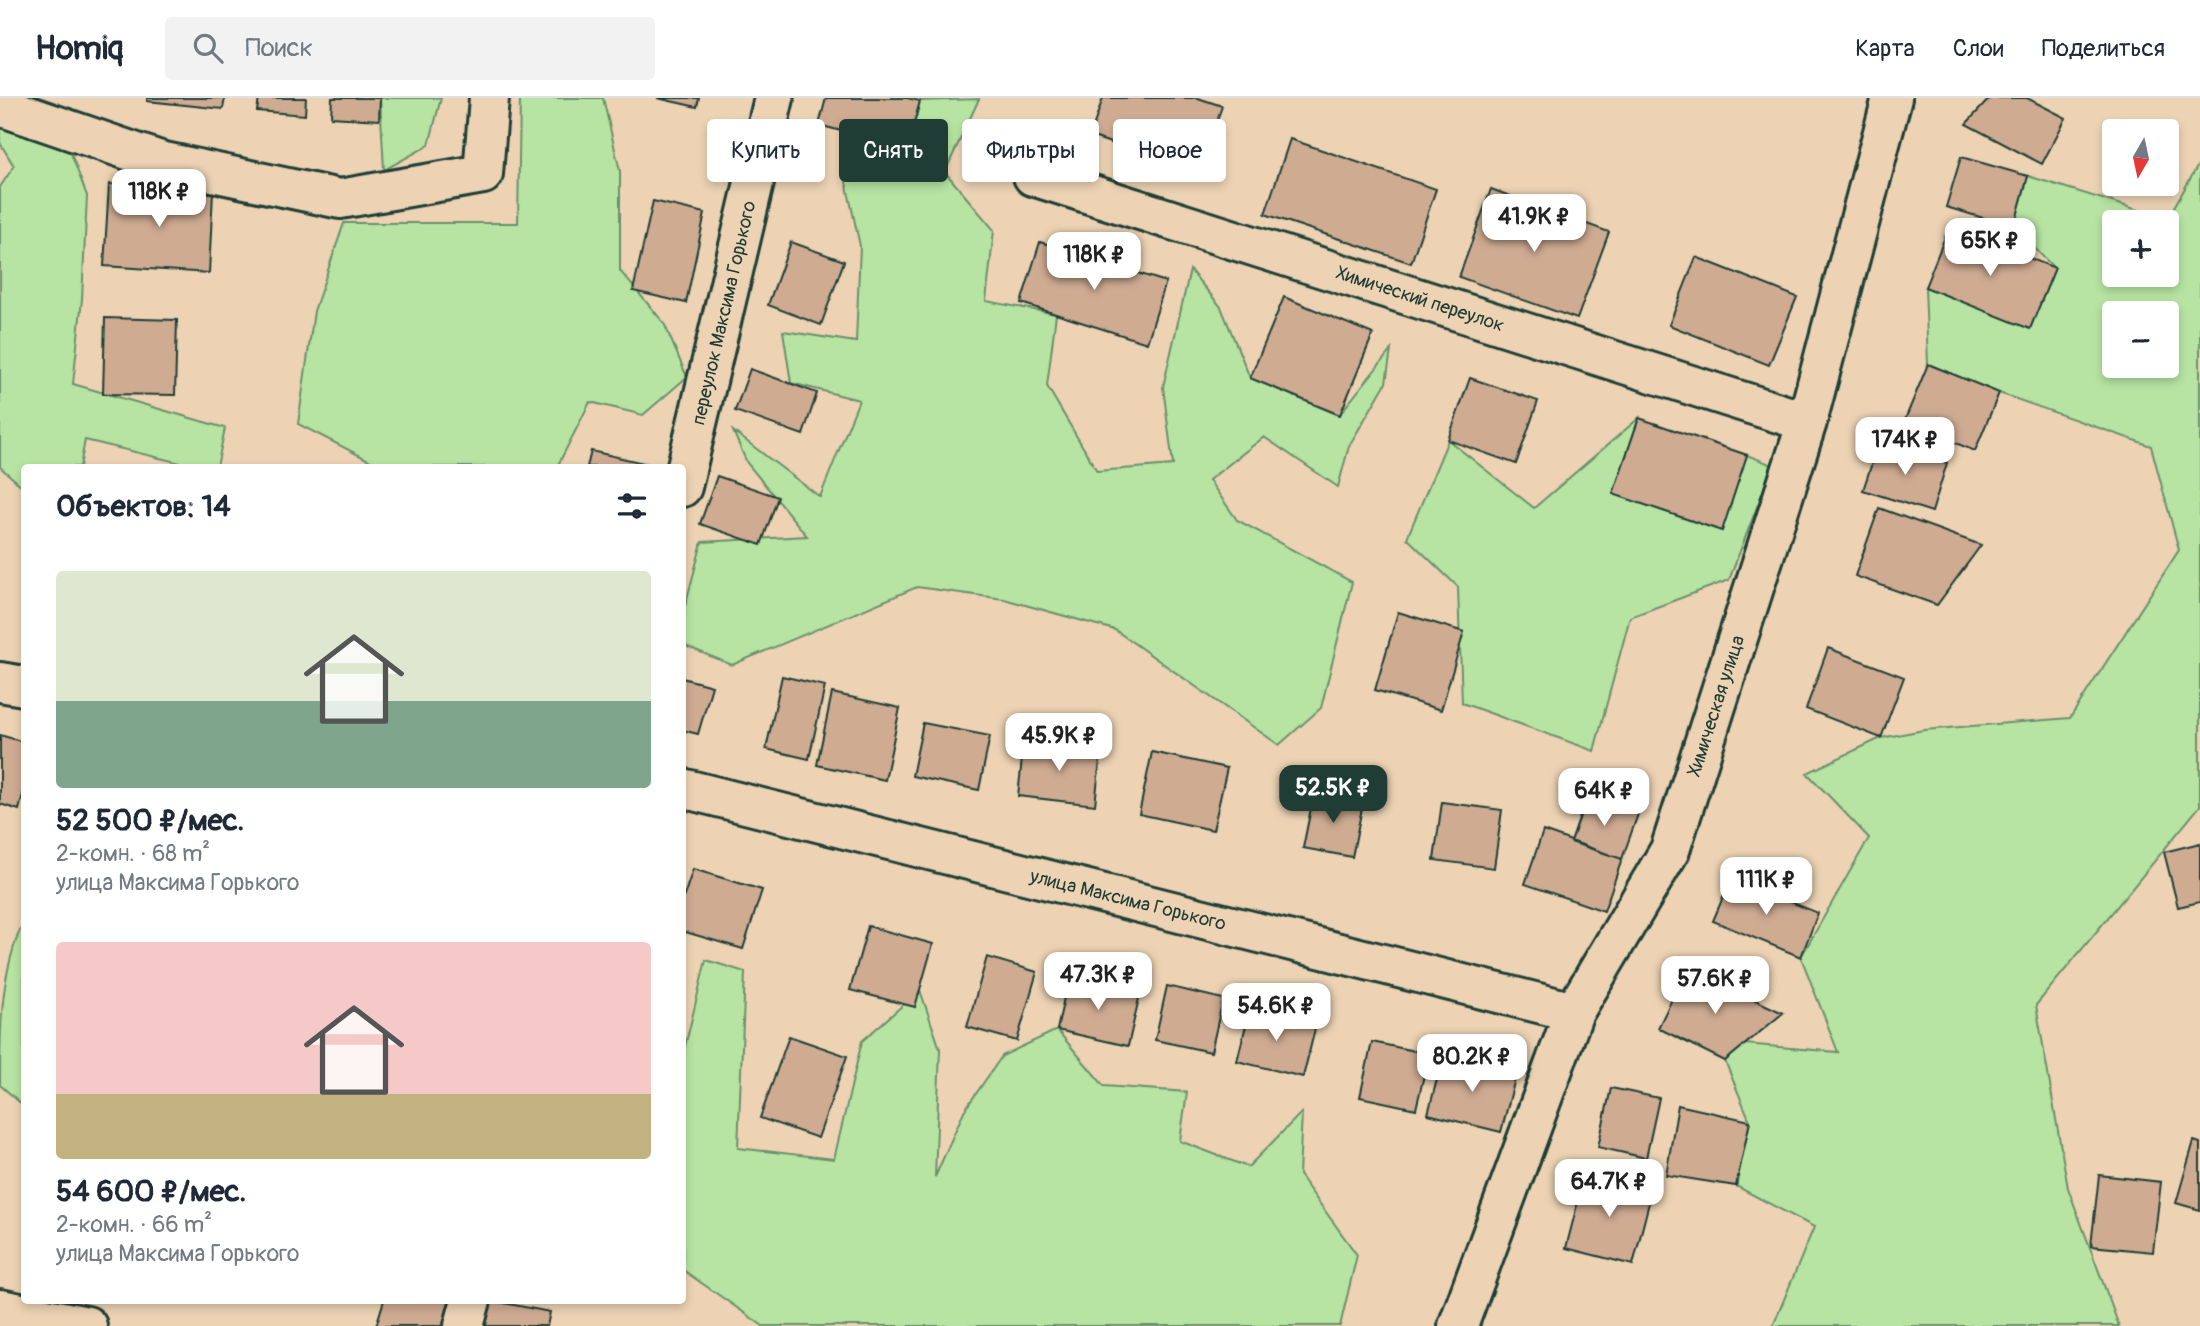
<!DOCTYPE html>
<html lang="ru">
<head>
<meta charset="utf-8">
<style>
  body { margin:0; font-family:Pangolin,sans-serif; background:#f2f2f3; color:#1f2937; height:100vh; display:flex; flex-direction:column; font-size:26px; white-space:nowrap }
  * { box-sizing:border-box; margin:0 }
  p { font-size:23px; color:#747a83 }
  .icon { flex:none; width:38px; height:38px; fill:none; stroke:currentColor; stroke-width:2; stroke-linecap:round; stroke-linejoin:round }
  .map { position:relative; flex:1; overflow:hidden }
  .side { position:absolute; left:21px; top:366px; width:665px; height:840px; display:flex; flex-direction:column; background:#fff; border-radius:7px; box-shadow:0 4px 10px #0003 }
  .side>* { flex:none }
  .hud { position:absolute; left:707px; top:21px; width:665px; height:63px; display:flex; gap:14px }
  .needle { width:46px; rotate:189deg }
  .tools { position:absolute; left:2102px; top:21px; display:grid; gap:14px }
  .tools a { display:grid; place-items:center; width:77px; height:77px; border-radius:7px; background:#fff; box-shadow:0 4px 10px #0003; font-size:35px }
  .price { position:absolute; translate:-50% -60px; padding:0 16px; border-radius:14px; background:#fff; color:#222; font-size:23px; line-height:46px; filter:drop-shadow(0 2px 4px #0008) }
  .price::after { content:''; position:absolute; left:50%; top:42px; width:21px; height:16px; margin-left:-10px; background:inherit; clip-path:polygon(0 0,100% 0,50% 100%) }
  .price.on { background:#1f3d34; color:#fff }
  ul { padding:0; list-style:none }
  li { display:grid; align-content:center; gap:14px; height:371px; padding:0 35px }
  li span { display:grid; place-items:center; height:217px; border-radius:7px; color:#555 }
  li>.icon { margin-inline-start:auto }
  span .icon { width:126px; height:126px; fill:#fffc; stroke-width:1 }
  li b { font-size:30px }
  h2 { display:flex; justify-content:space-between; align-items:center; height:84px; padding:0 35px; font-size:30px }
  .pill { padding:0 24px; border-radius:7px; background:#fff; box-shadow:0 4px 10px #0003; font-size:24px; line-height:63px }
  .pill.on { background:#1f3d34; color:#fff }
  header { display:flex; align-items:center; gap:42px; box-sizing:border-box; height:98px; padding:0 35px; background:#fff; border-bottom:2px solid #e0e1e3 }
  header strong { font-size:33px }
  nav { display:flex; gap:38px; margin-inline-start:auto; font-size:24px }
  .search { width:490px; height:63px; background:#f2f2f3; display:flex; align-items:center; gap:18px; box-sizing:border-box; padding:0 24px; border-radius:7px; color:#747a83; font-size:26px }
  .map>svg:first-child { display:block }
  .green { fill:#b7e4a2; stroke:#6b906b; stroke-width:2; fill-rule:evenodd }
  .building { fill:#cfab92; stroke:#1f3d34; stroke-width:2 }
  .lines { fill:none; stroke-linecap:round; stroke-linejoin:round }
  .minor-casing { stroke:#1f3d34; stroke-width:44 }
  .minor { stroke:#edd3b4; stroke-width:38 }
  .labels { text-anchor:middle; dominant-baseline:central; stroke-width:5; stroke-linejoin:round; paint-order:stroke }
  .street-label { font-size:19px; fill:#1f3d34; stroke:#edd3b4 }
</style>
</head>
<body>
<header>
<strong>Homiq</strong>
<div class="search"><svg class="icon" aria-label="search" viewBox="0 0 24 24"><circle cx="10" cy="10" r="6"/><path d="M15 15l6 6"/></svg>Поиск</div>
<nav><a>Карта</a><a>Слои</a><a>Поделиться</a></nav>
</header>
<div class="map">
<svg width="2200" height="1228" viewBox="0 0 2200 1228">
  <rect width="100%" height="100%" fill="#edd3b4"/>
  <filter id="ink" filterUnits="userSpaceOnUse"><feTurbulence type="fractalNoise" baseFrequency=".0143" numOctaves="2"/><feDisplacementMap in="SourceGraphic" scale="14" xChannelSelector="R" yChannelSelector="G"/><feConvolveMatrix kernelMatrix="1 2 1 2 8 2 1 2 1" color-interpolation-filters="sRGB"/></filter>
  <g filter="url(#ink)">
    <path class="green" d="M380 0H441L429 47 384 72Z
      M520 0H603L620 73V173L664 225 687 279 643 317 590 304 557 369H382L298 326 314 213 344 125H518Z
      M979 1 945 74 994 132 986 203 1056 216 1047 288 1097 373 1173 367 1163 289 1190 172 1221 209 1250 280 1339 317 1391 252 1386 285 1349 348 1338 389 1264 339 1209 382 1237 422 1352 484 1321 610 1279 647 1115 532 1004 501 917 489 732 567 683 547V516L702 444 807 438 747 365 733 333 820 399 859 302 791 285 783 233 856 244 860 148 843 70 904 68 920 3Z
      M0 28 61 29 87 98 82 201 73 286 225 330 217 369H197L85 342 80 369H24V390L0 369V89L14 68 0 45Z
      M2200 64V708L2036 907 2068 1090 2119 1228H1773L1814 1129 1736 1088 1750 1023 1725 963 1745 946 1838 954 1801 859 1869 740 1807 675 1881 640 1924 632 2070 620 2179 452 2151 348 1999 295 1928 266 1925 189 2030 230 2054 170 2014 129 2028 78 2167 121ZM2114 124H2166V177H2114ZM2114 215H2166V268H2114Z
      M1639 320 1613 396 1721 433 1747 357 1773 367 1729 482 1630 519 1594 653 1462 605 1458 489 1407 440 1448 342 1534 410Z
      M24 823V1008L0 987C0 933 0 873 24 823Z
      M706 862 745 874 738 1050 834 1061 862 943 920 892 940 951 935 1079 964 1013 1002 958 1057 932 1104 988 1187 994 1180 1043 1248 1069 1302 1014 1299 1077 1357 1157 1340 1228H763L683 1172V957Z"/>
    <path class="building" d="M147 0H225L223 11 147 3Z
      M259 0H306L305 17 257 13Z
      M332 0H380L379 22 331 19Z
      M657 0H699L697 9Z
      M826 0H907L920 3 907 51 819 27Z
      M1103 0H1198L1222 8 1200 75 1090 38Z
      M1990 0H2027L2066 20 2042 66 1966 26Z
      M1290 41 1436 91 1411 165 1265 116Z
      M1961 59 2028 78 2014 129 1946 109Z
      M109 86 213 93 209 175 104 168Z
      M1491 91 1609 134 1577 221 1459 179Z
      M653 103 705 115 686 205 633 193Z
      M1949 129 2055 170 2030 231 1925 189Z
      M791 144 844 163 821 227 768 207Z
      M1040 144 1166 184 1147 245 1021 205Z
      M1696 159 1797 199 1769 267 1669 227Z
      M1284 199 1373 236 1340 317 1250 280Z
      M105 220 177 222 175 297 103 296Z
      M1928 266 1999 295 1975 353 1904 324Z
      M750 271 817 295 803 337 735 313Z
      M1470 280 1538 303 1516 366 1448 342Z
      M1639 320 1747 357 1722 433 1613 396Z
      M1879 344 1947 365 1932 414 1863 392Z
      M591 353 657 368 656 369H587Z
      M717 378 778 399 761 447 700 426Z
      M1879 410 1981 447 1937 507 1855 478Z
      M1398 514 1464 534 1441 612 1375 592Z
      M1828 550 1904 579 1881 640 1806 611Z
      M782 578 825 588 809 661 766 651Z
      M682 580 712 588 698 636 682 632Z
      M832 595 900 610 885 682 817 667Z
      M923 625 990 638 979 692 912 678Z
      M0 637 24 644V693L19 712 0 706Z
      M1024 642 1101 652 1095 707 1018 698Z
      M1152 654 1227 670 1213 732 1139 716Z
      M1314 695 1363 705 1352 759 1303 750Z
      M1587 698 1638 716 1622 761 1571 744Z
      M1442 704 1502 712 1494 770 1434 762Z
      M1543 733 1622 761 1604 813 1525 786Z
      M2200 745V804L2178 809 2164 754Z
      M693 771 762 792 743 851 682 833V804Z
      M1731 780 1818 815 1801 859 1713 823Z
      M868 828 933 846 915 909 850 892Z
      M987 859 1037 874 1017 943 967 929Z
      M1687 870 1783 915 1725 963 1658 930Z
      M1068 881 1140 896 1128 948 1057 932Z
      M1167 888 1223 901 1211 954 1155 942Z
      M1250 911 1316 927 1303 979 1237 963Z
      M789 938 847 958 818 1040 760 1020Z
      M1372 944 1429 956 1416 1011 1360 999Z
      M1443 958 1516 977 1501 1034 1428 1016Z
      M1611 990 1659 1000 1646 1060 1598 1049Z
      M1678 1007 1750 1023 1736 1088 1666 1077Z
      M2194 1043 2200 1045V1112L2176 1105Z
      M1585 1076 1652 1093 1633 1167 1566 1150Z
      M2099 1077 2161 1084 2153 1154 2091 1148Z
      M384 1202H456L449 1228H376Z
      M488 1202 550 1214 547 1228H482Z"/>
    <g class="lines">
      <defs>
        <path id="minor" d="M0 8 160 63 340 101 483 76 489 0
          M1033 78 1807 324
          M682 389 774 0
          M0 584 24 588
          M682 690 1574 914
          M0 1211 87 1228
          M464 1228 471 1202
          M1458 1228 1574 914 1670 752 1807 324 1892 0"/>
      </defs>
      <use href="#minor" class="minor-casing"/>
      <use href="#minor" class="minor"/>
    </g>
  </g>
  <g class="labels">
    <g class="street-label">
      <text transform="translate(1420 201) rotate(18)">Химический переулок</text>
      <text transform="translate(724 215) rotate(-77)">переулок Максима Горького</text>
      <text transform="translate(1716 608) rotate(-72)">Химическая улица</text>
      <text transform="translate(1128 802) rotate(14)">улица Максима Горького</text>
    </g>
  </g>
</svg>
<div class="tools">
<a><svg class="needle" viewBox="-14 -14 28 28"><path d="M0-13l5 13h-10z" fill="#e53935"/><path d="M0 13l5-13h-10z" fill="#747a83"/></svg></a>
<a>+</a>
<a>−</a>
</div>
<b class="price" style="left:159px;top:131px">118K ₽</b>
<b class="price" style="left:1534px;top:156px">41.9K ₽</b>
<b class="price" style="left:1990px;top:180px">65K ₽</b>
<b class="price" style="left:1094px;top:194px">118K ₽</b>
<b class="price" style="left:1905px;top:379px">174K ₽</b>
<b class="price" style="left:1059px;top:675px">45.9K ₽</b>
<b class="price on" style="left:1333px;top:727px">52.5K ₽</b>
<b class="price" style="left:1604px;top:730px">64K ₽</b>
<b class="price" style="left:1766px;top:819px">111K ₽</b>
<b class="price" style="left:1098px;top:914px">47.3K ₽</b>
<b class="price" style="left:1715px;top:918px">57.6K ₽</b>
<b class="price" style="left:1276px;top:945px">54.6K ₽</b>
<b class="price" style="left:1472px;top:996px">80.2K ₽</b>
<b class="price" style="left:1609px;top:1121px">64.7K ₽</b>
<div class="hud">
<a class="pill">Купить</a>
<a class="pill on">Снять</a>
<a class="pill">Фильтры</a>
<a class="pill">Новое</a>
</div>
<section class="side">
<h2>Объектов: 14<svg class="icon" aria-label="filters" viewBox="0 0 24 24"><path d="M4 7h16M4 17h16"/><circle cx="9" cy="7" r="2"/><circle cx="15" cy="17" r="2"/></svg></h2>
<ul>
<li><span style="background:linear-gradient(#dfe7d0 60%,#7fa58c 0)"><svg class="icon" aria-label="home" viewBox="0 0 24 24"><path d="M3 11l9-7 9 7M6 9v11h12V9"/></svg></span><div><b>52 500 ₽/мес.</b><p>2-комн. · 68 m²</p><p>улица Максима Горького</p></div></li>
<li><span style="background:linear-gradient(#f6c9c9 70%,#c2b280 0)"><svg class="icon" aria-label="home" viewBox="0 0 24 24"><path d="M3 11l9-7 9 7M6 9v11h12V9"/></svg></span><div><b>54 600 ₽/мес.</b><p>2-комн. · 66 m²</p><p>улица Максима Горького</p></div></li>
</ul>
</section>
</div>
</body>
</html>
